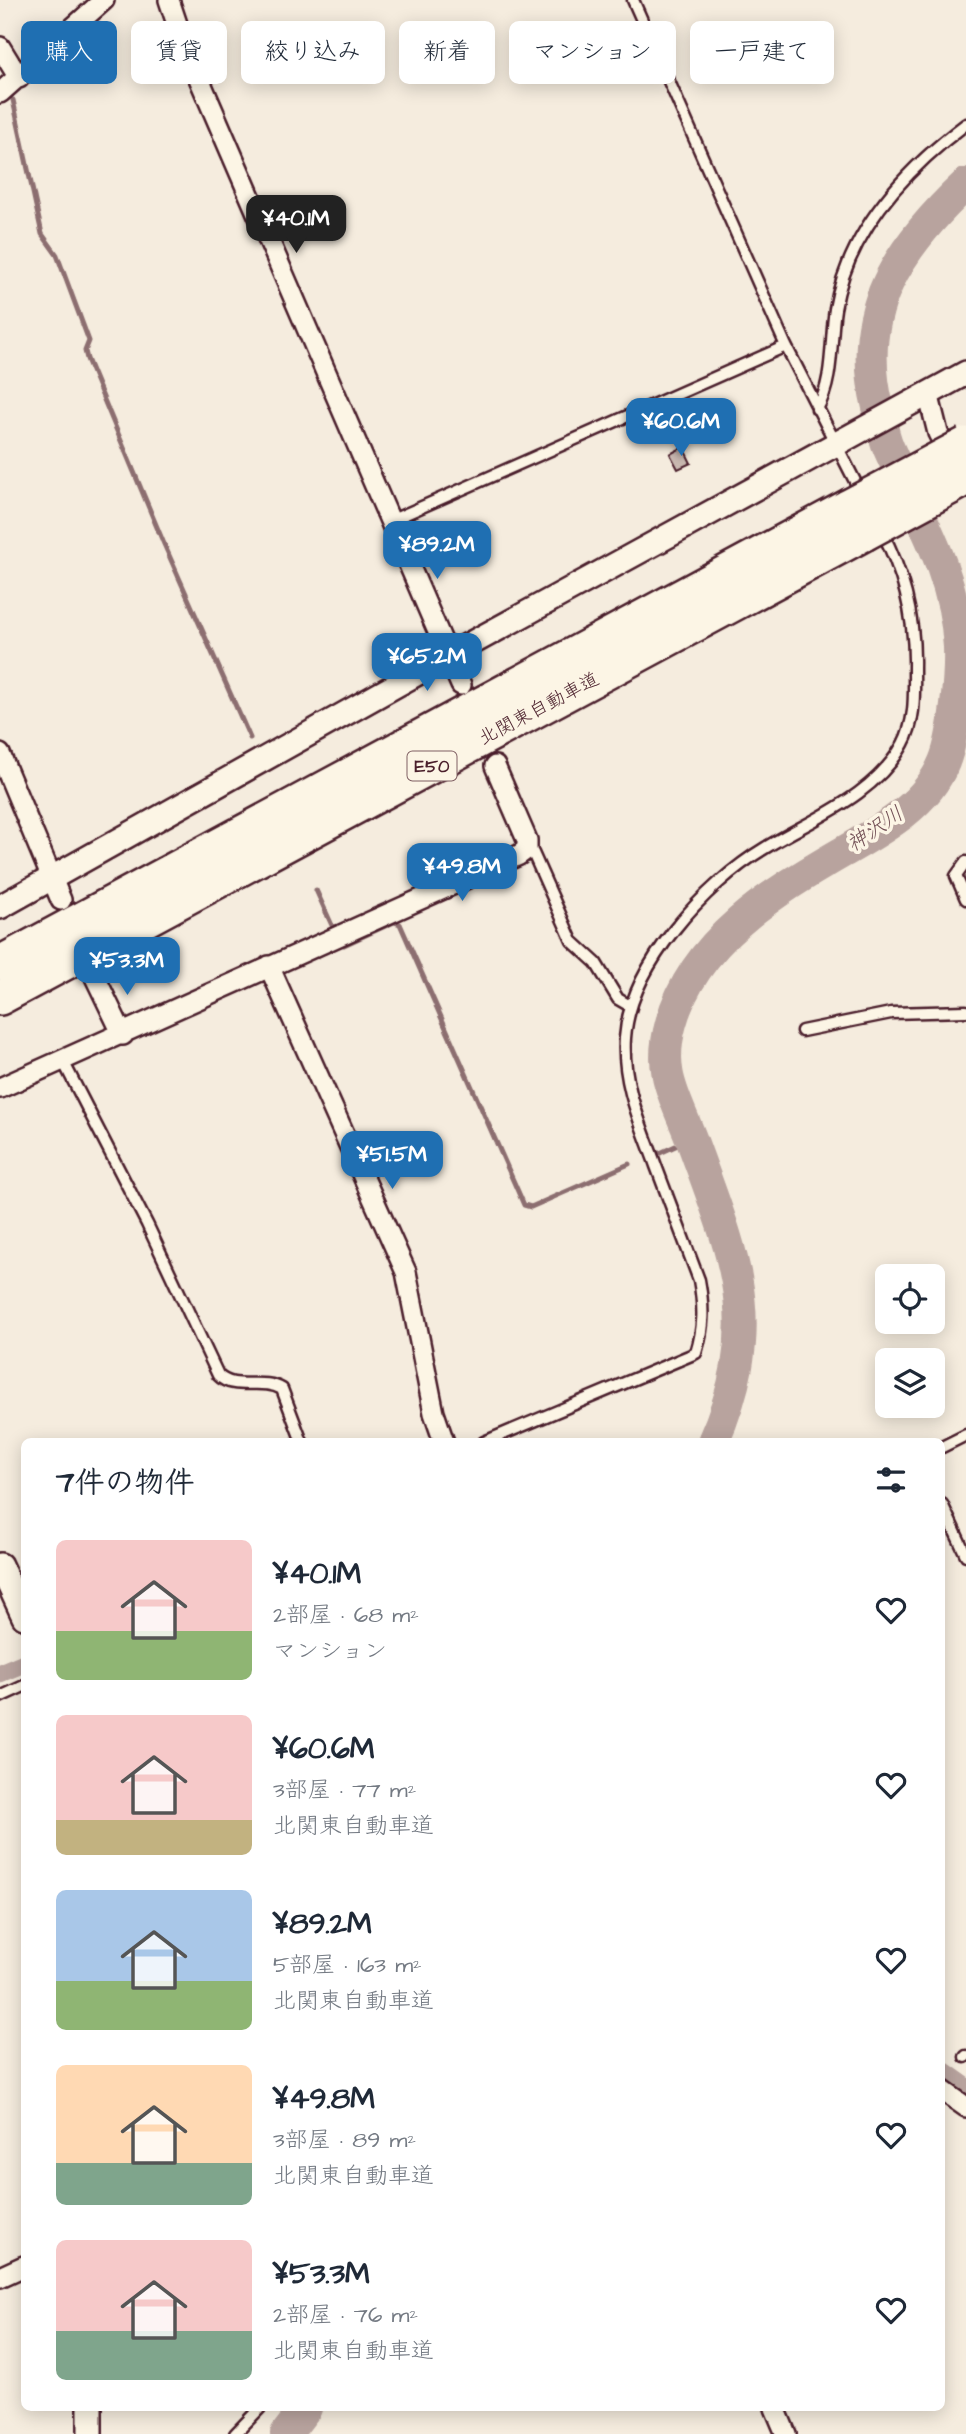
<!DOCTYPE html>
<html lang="ja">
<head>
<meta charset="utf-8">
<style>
  body { margin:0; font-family:"Architects Daughter","Klee One",sans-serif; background:#f6f6f7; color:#1f2937; height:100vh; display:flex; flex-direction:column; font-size:26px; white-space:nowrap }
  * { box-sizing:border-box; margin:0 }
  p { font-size:23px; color:#747a83 }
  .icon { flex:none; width:38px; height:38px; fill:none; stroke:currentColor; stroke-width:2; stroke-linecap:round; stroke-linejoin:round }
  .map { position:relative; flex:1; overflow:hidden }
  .side { position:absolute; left:21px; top:1438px; width:924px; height:973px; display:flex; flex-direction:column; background:#fff; border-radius:10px; box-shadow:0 4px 18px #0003 }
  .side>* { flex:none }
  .top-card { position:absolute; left:21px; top:21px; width:924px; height:63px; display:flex; gap:14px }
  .fabs { position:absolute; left:875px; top:1264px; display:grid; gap:14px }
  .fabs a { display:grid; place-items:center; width:70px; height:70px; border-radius:10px; background:#fff; box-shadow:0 4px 18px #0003; font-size:35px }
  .price { position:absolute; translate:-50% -60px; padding:0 16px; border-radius:14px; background:#1f6fb2; color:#fff; font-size:23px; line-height:46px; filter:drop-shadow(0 2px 4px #0008) }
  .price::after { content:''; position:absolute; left:50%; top:42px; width:21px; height:16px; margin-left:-10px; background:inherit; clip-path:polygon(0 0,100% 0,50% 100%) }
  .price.active { background:#222; color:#fff }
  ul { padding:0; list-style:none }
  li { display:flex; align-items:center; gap:21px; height:175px; padding:0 35px }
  li span { display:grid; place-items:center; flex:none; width:196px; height:140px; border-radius:10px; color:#555 }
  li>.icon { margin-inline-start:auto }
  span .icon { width:84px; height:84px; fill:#fffc; stroke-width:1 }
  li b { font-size:30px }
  h2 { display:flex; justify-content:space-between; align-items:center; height:84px; padding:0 35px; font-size:30px }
  .chip { padding:0 24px; border-radius:10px; background:#fff; box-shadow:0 4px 18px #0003; font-size:24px; line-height:63px }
  .chip.active { background:#1f6fb2; color:#fff }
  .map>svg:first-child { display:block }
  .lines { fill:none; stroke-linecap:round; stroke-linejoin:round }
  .stream { stroke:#8c6e70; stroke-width:5 }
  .canal { stroke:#b8a39e; stroke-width:19 }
  .river { stroke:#b8a39e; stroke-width:32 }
  .building { fill:#cab9b1; stroke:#4a1f2b; stroke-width:2 }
  .service-casing { stroke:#4a1f2b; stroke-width:15 }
  .minor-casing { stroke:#4a1f2b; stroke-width:24 }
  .tertiary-casing { stroke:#4a1f2b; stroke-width:28 }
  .motorway-casing { stroke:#4a1f2b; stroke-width:38 }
  .service { stroke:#fcf5e5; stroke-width:10 }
  .minor { stroke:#fcf5e5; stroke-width:19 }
  .tertiary { stroke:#fcf5e5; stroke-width:23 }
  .motorway { stroke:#fcf5e5; stroke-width:33 }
  .motorway-bridge-casing { stroke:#4a1f2b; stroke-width:38; stroke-linecap:butt }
  .motorway-bridge { stroke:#fcf5e5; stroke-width:33 }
  .labels { text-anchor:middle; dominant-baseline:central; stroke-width:7; stroke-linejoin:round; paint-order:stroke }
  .shield { fill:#fcf5e5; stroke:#7f5f63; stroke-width:2 }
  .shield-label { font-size:18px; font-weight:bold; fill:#4a1f2b }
  .street-label { font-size:19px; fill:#4a1f2b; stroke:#fcf5e5 }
  .water-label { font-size:21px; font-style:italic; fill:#704d53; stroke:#fcf5e5 }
</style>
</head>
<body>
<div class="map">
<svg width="966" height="2434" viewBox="0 0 966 2434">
  <rect width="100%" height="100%" fill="#f5ecde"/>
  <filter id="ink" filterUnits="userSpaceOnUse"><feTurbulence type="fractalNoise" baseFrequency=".0143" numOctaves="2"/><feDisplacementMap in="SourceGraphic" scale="14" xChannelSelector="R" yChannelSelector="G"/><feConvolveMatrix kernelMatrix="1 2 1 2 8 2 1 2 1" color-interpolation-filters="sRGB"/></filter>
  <g filter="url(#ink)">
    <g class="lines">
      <path class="stream" d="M13 100 42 234 57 255 89 341 85 351 87 359 164 544 250 738
        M316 890 335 932
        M339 941 344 945 394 922 400 924 524 1205 531 1207 629 1164
        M660 1153 691 1139"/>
      <path class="canal" d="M0 1673 24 1663
        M942 2070 966 2087"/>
      <path class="river" d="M713 1442C766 1321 734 1257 692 1141 675 1096 657 1073 671 1023 694 940 774 892 843 852 881 830 927 805 944 762 955 735 960 676 959 647 955 572 918 515 889 449 883 436 881 421 878 407 854 311 899 247 966 184
        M286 2434 306 2408"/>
    </g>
    <path class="building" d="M683 447 691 463 678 469 670 454Z"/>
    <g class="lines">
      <defs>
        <path id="service" d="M633 0 786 346 862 495
          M817 409C834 380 830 341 835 309 848 232 905 170 966 124
          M390 521 786 346
          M527 849 533 853 572 941 596 963 618 999 630 1006
          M966 862 956 876 966 899
          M802 1031 891 1013 966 1011
          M63 1061 147 1224 218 1375C234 1392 262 1377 282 1389L302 1442
          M484 1442 696 1353C704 1327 704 1307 699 1280 685 1242 670 1204 656 1166 641 1124 622 1084 625 1038 630 966 705 884 765 848 812 819 875 796 903 744 916 720 914 694 914 667 915 619 904 573 881 530
          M942 1447 966 1435
          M942 1504 966 1555
          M0 1697 24 1686
          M965 2057 966 2056
          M235 2434 260 2408"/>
        <path id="minor" d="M169 0 182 39 461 685
          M0 47 19 78
          M0 93 104 0
          M928 393 938 433 952 461
          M0 754 61 900
          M269 966 406 1272 434 1413 444 1442
          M95 977 123 1035
          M0 1088 519 855 527 849V840L495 766
          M942 2090 966 2107
          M0 2277 24 2266
          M775 2408 786 2434"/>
        <path id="tertiary" d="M0 907 448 656 966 373
          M0 1565 24 1617
          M90 2408V2434"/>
        <path id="motorway" d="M0 963 849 506
          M0 998 864 534"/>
      </defs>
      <use href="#service" class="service-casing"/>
      <use href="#minor" class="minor-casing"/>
      <use href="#tertiary" class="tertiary-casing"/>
      <use href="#motorway" class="motorway-casing"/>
      <use href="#service" class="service"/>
      <use href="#minor" class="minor"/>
      <use href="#tertiary" class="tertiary"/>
      <use href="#motorway" class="motorway"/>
      <defs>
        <path id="motorway-bridge" d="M849 506 966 444
          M864 534 966 479"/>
      </defs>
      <use href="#motorway-bridge" class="motorway-bridge-casing"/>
      <use href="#motorway-bridge" class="motorway-bridge"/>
    </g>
  </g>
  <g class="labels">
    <rect class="shield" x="407.5" y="751.5" width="49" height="29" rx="5"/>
    <g class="shield-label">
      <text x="432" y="766">E50</text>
    </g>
    <g class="street-label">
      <text transform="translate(539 709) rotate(-28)">北関東自動車道</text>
    </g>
    <g class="water-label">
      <text transform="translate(875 829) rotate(-34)">神沢川</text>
    </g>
  </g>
</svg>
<div class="fabs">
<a><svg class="icon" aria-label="locate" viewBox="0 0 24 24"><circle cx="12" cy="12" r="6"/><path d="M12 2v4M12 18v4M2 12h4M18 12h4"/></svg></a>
<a><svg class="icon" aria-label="layers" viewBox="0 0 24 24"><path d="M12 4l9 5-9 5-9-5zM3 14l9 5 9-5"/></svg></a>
</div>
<b class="price active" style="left:296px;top:255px">¥40.1M</b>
<b class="price" style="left:681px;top:458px">¥60.6M</b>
<b class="price" style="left:437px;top:581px">¥89.2M</b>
<b class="price" style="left:427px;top:693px">¥65.2M</b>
<b class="price" style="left:462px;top:903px">¥49.8M</b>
<b class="price" style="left:127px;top:997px">¥53.3M</b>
<b class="price" style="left:392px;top:1191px">¥51.5M</b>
<div class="top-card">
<a class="chip active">購入</a>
<a class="chip">賃貸</a>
<a class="chip">絞り込み</a>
<a class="chip">新着</a>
<a class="chip">マンション</a>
<a class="chip">一戸建て</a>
</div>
<section class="side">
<h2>7件の物件<svg class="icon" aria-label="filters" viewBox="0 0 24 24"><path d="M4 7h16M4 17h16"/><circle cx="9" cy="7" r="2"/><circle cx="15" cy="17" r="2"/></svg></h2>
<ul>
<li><span style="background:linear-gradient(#f6c9c9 65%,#8fb573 0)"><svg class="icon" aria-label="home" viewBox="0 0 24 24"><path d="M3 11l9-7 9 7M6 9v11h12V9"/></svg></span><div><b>¥40.1M</b><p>2部屋 · 68 m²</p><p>マンション</p></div><svg class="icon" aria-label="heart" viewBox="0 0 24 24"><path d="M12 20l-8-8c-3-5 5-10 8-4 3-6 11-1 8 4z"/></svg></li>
<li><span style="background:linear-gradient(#f6c9c9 75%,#c2b280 0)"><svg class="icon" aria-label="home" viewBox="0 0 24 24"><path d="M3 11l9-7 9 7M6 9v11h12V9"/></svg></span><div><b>¥60.6M</b><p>3部屋 · 77 m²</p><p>北関東自動車道</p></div><svg class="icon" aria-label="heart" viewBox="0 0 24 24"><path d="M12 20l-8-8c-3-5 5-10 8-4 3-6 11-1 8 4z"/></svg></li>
<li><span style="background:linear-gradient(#a9c7e8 65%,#8fb573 0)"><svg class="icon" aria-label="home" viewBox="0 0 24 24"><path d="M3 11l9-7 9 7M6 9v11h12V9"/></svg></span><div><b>¥89.2M</b><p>5部屋 · 163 m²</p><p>北関東自動車道</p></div><svg class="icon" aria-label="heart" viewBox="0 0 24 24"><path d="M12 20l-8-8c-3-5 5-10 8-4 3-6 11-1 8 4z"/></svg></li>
<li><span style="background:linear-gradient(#ffd9b3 70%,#7fa58c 0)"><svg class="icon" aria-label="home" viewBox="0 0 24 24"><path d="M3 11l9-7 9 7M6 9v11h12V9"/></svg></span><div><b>¥49.8M</b><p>3部屋 · 89 m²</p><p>北関東自動車道</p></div><svg class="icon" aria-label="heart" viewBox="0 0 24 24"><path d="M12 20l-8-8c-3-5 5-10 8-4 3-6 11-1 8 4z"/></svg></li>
<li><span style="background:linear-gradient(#f6c9c9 65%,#7fa58c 0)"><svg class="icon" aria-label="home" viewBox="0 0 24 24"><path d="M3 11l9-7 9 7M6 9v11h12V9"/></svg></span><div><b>¥53.3M</b><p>2部屋 · 76 m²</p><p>北関東自動車道</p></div><svg class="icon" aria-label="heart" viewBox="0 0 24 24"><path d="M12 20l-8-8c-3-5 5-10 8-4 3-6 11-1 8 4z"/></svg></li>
</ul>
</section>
</div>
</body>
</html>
